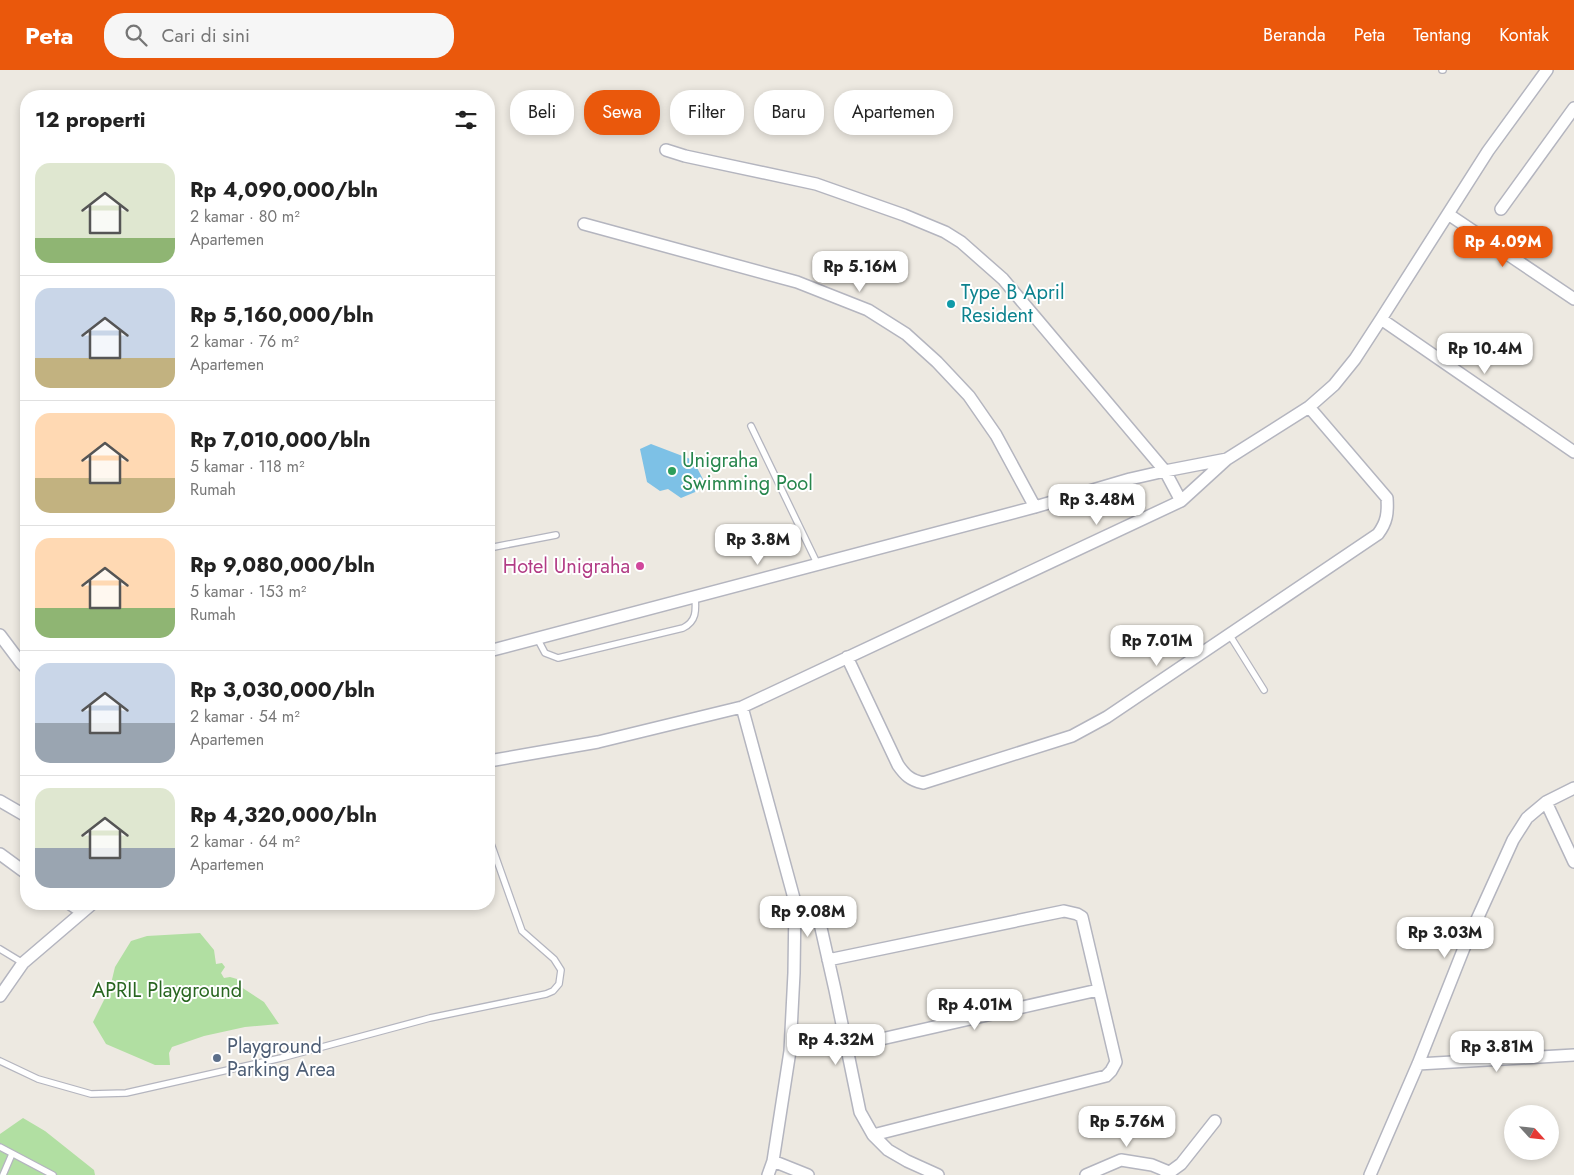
<!DOCTYPE html>
<html lang="id">
<head>
<meta charset="utf-8">
<style>
  body { margin:0; font-family:Jost,sans-serif; background:#f6f6f6; color:#222; height:100vh; display:flex; flex-direction:column; font-size:19px; white-space:nowrap }
  * { box-sizing:border-box; margin:0 }
  p { font-size:16px; color:#767676 }
  .icon { flex:none; width:28px; height:28px; fill:none; stroke:currentColor; stroke-width:2; stroke-linecap:round; stroke-linejoin:round }
  .map { position:relative; flex:1; overflow:hidden }
  .panel { position:absolute; left:20px; top:20px; width:475px; height:820px; display:flex; flex-direction:column; background:#fff; border-radius:20px; box-shadow:0 2px 8px #0003 }
  .panel>* { flex:none }
  .hud { position:absolute; left:510px; top:20px; width:475px; height:45px; display:flex; gap:10px }
  .needle { width:32px; rotate:117deg }
  .tools { position:absolute; left:1504px; top:1035px; display:grid; gap:10px }
  .tools a { display:grid; place-items:center; width:55px; height:55px; border-radius:50%; background:#fff; box-shadow:0 2px 8px #0003; font-size:25px }
  .price { position:absolute; translate:-50% -42px; padding:0 11px; border-radius:10px; background:#fff; color:#222; font-size:16px; line-height:32px; filter:drop-shadow(0 1px 2px #0008) }
  .price::after { content:''; position:absolute; left:50%; top:30px; width:15px; height:11px; margin-left:-8px; background:inherit; clip-path:polygon(0 0,100% 0,50% 100%) }
  .price.selected { background:#ea580c; color:#fff }
  ul { padding:0; list-style:none }
  li { display:flex; align-items:center; gap:15px; height:125px; padding:0 15px }
  li+li { border-top:1px solid #e0e0e0 }
  li span { display:grid; place-items:center; flex:none; width:140px; height:100px; border-radius:15px; color:#555 }
  li>.icon { margin-inline-start:auto }
  span .icon { width:60px; height:60px; fill:#fffc; stroke-width:1 }
  li b { font-size:21px }
  h2 { display:flex; justify-content:space-between; align-items:center; height:60px; padding:0 15px; font-size:21px }
  .pill { padding:0 18px; border-radius:20px; background:#fff; box-shadow:0 2px 8px #0003; font-size:18px; line-height:45px }
  .pill.selected { background:#ea580c; color:#fff }
  header { display:flex; align-items:center; gap:30px; box-sizing:border-box; height:70px; padding:0 25px; background:#ea580c; color:#fff }
  header strong { font-size:24px }
  nav { display:flex; gap:28px; margin-inline-start:auto; font-size:18px }
  .search { width:350px; height:45px; background:#f6f6f6; display:flex; align-items:center; gap:12px; box-sizing:border-box; padding:0 18px; border-radius:20px; color:#767676; font-size:19px }
  .map>svg:first-child { display:block }
  .green { fill:#b1dfa2 }
  .water { fill:#7dc1e6 }
  .lines { fill:none; stroke-linecap:round; stroke-linejoin:round }
  .lane-casing { stroke:#b4b5bf; stroke-width:8 }
  .street-casing { stroke:#b4b5bf; stroke-width:14 }
  .lane { stroke:#fff; stroke-width:5.5 }
  .street { stroke:#fff; stroke-width:11 }
  .culture-dot { fill:#0f9aa8; stroke:#fff; stroke-width:2 }
  .leisure-dot { fill:#2e9e5b; stroke:#fff; stroke-width:2 }
  .hotel-dot { fill:#d1479c; stroke:#fff; stroke-width:2 }
  .service-dot { fill:#5c6f8a; stroke:#fff; stroke-width:2 }
  .labels { text-anchor:middle; dominant-baseline:central; stroke-width:4; stroke-linejoin:round; paint-order:stroke }
  .culture-label { font-size:20px; fill:#0d838f; stroke:#fff; text-anchor:start }
  .leisure-label { font-size:20px; fill:#27864d; stroke:#fff; text-anchor:start }
  .hotel-label { font-size:20px; fill:#b23c85; stroke:#fff; text-anchor:end }
  .park-label { font-size:20px; fill:#296621; stroke:#fff }
  .service-label { font-size:20px; fill:#4e5e75; stroke:#fff; text-anchor:start }
</style>
</head>
<body>
<header>
<strong>Peta</strong>
<div class="search"><svg class="icon" aria-label="search" viewBox="0 0 24 24"><circle cx="10" cy="10" r="6"/><path d="M15 15l6 6"/></svg>Cari di sini</div>
<nav><a>Beranda</a><a>Peta</a><a>Tentang</a><a>Kontak</a></nav>
</header>
<div class="map">
<svg width="1574" height="1105" viewBox="0 0 1574 1105">
  <rect width="100%" height="100%" fill="#ede9e1"/>
  <path class="green" d="M200 863 214 880 216 894 222 893 225 897 221 903 224 908 230 907 237 909 238 915 264 932 279 954 245 957 204 966 172 977 169 983 170 995H155L106 974 93 952 110 918 115 897 131 871 147 866Z
    M23 1048 45 1061 94 1100 95 1105H0V1064Z"/>
  <path class="water" d="M651 374 693 390 707 417 681 428 668 419 660 421 647 412 640 379Z"/>
  <g class="lines">
    <defs>
      <path id="lane" d="M1442 0H1443
        M751 356 817 493
        M489 478 556 465
        M1229 564 1264 620
        M537 568 545 583 558 588 683 558C697 551 696 540 695 526
        M0 879 23 893
        M0 991 38 1009 91 1024 126 1023 281 988 430 948 546 924 553 921 559 914 561 900 554 889 522 861 489 768
        M0 1077 53 1105
        M3 1105 12 1084"/>
      <path id="street" d="M666 80 685 86 816 114 904 145 945 162 961 172 1003 209 1165 401 1181 431
        M1501 139 1574 38
        M1448 144 1574 229
        M584 154 797 212 868 240 906 264 937 292 969 326 996 365 1035 437
        M1381 249 1574 382
        M0 565 21 593 26 598
        M489 581 1035 437 1130 409 1165 401 1227 389
        M847 587 898 695C905 705 910 710 923 713L1072 666 1107 647 1378 464C1387 452 1388 443 1387 428L1309 337
        M742 637 795 832 794 903 790 981 773 1091 768 1105
        M489 691 598 672 742 637 1181 431 1227 389 1309 337 1334 315 1355 289 1381 249 1488 81 1547 0
        M0 731 26 746
        M1546 732 1574 792
        M0 784 26 803
        M795 832 813 842 819 849 835 920 860 1042 873 1065 888 1080 907 1091 938 1105
        M70 834 82 842
        M828 890 1064 841 1077 844 1082 847 1116 992 1111 1001 1106 1006 873 1065
        M0 926 23 893 92 834
        M846 977 1098 920
        M1418 994 1574 985
        M773 1091 808 1105
        M1086 1105 1121 1090 1152 1095 1169 1102
        M1166 1105 1181 1094 1215 1051
        M1370 1105 1418 994 1464 878 1513 770 1527 748 1546 732 1574 718"/>
    </defs>
    <use href="#lane" class="lane-casing"/>
    <use href="#street" class="street-casing"/>
    <use href="#lane" class="lane"/>
    <use href="#street" class="street"/>
  </g>
  <circle class="culture-dot" cx="951" cy="234" r="5"/>
  <circle class="leisure-dot" cx="672" cy="401" r="5"/>
  <circle class="hotel-dot" cx="640" cy="496" r="5"/>
  <circle class="service-dot" cx="217" cy="988" r="5"/>
  <g class="labels">
    <g class="culture-label">
      <text x="961" y="222">Type B April<tspan x="961" dy="23">Resident</tspan></text>
    </g>
    <g class="leisure-label">
      <text x="682" y="390">Unigraha<tspan x="682" dy="23">Swimming Pool</tspan></text>
    </g>
    <g class="hotel-label">
      <text x="630" y="496">Hotel Unigraha</text>
    </g>
    <g class="park-label">
      <text x="167" y="920">APRIL Playground</text>
    </g>
    <g class="service-label">
      <text x="227" y="976">Playground<tspan x="227" dy="23">Parking Area</tspan></text>
    </g>
  </g>
</svg>
<div class="tools">
<a><svg class="needle" viewBox="-14 -14 28 28"><path d="M0-13l5 13h-10z" fill="#e53935"/><path d="M0 13l5-13h-10z" fill="#767676"/></svg></a>
</div>
<b class="price selected" style="left:1503px;top:198px">Rp 4.09M</b>
<b class="price" style="left:860px;top:223px">Rp 5.16M</b>
<b class="price" style="left:1485px;top:305px">Rp 10.4M</b>
<b class="price" style="left:1097px;top:456px">Rp 3.48M</b>
<b class="price" style="left:758px;top:496px">Rp 3.8M</b>
<b class="price" style="left:1157px;top:597px">Rp 7.01M</b>
<b class="price" style="left:808px;top:868px">Rp 9.08M</b>
<b class="price" style="left:1445px;top:889px">Rp 3.03M</b>
<b class="price" style="left:975px;top:961px">Rp 4.01M</b>
<b class="price" style="left:836px;top:996px">Rp 4.32M</b>
<b class="price" style="left:1497px;top:1003px">Rp 3.81M</b>
<b class="price" style="left:1127px;top:1078px">Rp 5.76M</b>
<div class="hud">
<a class="pill">Beli</a>
<a class="pill selected">Sewa</a>
<a class="pill">Filter</a>
<a class="pill">Baru</a>
<a class="pill">Apartemen</a>
</div>
<section class="panel">
<h2>12 properti<svg class="icon" aria-label="filters" viewBox="0 0 24 24"><path d="M4 7h16M4 17h16"/><circle cx="9" cy="7" r="2"/><circle cx="15" cy="17" r="2"/></svg></h2>
<ul>
<li><span style="background:linear-gradient(#dfe7d0 75%,#8fb573 0)"><svg class="icon" aria-label="home" viewBox="0 0 24 24"><path d="M3 11l9-7 9 7M6 9v11h12V9"/></svg></span><div><b>Rp 4,090,000/bln</b><p>2 kamar · 80 m²</p><p>Apartemen</p></div></li>
<li><span style="background:linear-gradient(#c9d6e8 70%,#c2b280 0)"><svg class="icon" aria-label="home" viewBox="0 0 24 24"><path d="M3 11l9-7 9 7M6 9v11h12V9"/></svg></span><div><b>Rp 5,160,000/bln</b><p>2 kamar · 76 m²</p><p>Apartemen</p></div></li>
<li><span style="background:linear-gradient(#ffd9b3 65%,#c2b280 0)"><svg class="icon" aria-label="home" viewBox="0 0 24 24"><path d="M3 11l9-7 9 7M6 9v11h12V9"/></svg></span><div><b>Rp 7,010,000/bln</b><p>5 kamar · 118 m²</p><p>Rumah</p></div></li>
<li><span style="background:linear-gradient(#ffd9b3 70%,#8fb573 0)"><svg class="icon" aria-label="home" viewBox="0 0 24 24"><path d="M3 11l9-7 9 7M6 9v11h12V9"/></svg></span><div><b>Rp 9,080,000/bln</b><p>5 kamar · 153 m²</p><p>Rumah</p></div></li>
<li><span style="background:linear-gradient(#c9d6e8 60%,#9aa5b1 0)"><svg class="icon" aria-label="home" viewBox="0 0 24 24"><path d="M3 11l9-7 9 7M6 9v11h12V9"/></svg></span><div><b>Rp 3,030,000/bln</b><p>2 kamar · 54 m²</p><p>Apartemen</p></div></li>
<li><span style="background:linear-gradient(#dfe7d0 60%,#9aa5b1 0)"><svg class="icon" aria-label="home" viewBox="0 0 24 24"><path d="M3 11l9-7 9 7M6 9v11h12V9"/></svg></span><div><b>Rp 4,320,000/bln</b><p>2 kamar · 64 m²</p><p>Apartemen</p></div></li>
</ul>
</section>
</div>
</body>
</html>
